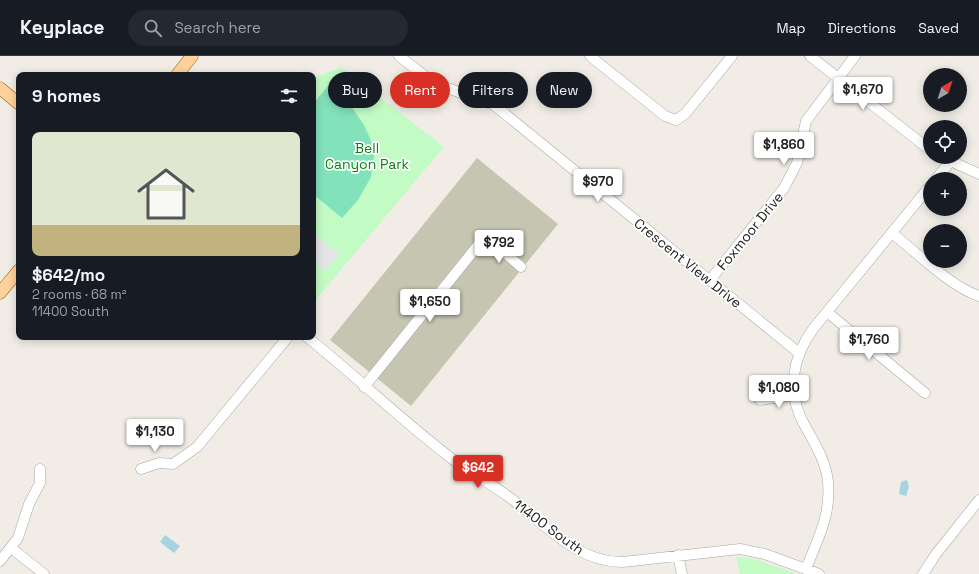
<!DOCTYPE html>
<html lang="en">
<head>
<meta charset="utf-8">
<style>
  body { margin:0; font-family:"Space Grotesk",sans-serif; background:#242831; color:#f1f3f6; height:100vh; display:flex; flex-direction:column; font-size:15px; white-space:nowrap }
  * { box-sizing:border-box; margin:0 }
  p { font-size:13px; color:#9ea1a6 }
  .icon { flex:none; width:22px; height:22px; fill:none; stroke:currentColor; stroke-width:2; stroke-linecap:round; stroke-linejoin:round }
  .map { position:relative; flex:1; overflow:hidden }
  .details { position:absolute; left:16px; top:16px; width:300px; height:268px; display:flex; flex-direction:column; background:#171b24; border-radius:8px; box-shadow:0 2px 10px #0003 }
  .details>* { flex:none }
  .hud { position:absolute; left:328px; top:16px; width:380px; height:36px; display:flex; gap:8px }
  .needle { width:26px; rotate:39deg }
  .fabs { position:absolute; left:923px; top:12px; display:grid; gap:8px }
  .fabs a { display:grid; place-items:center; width:44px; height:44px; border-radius:50%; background:#171b24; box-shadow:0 2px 10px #0003; font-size:20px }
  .price { position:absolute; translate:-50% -34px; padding:0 9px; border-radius:4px; background:#fff; color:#222; font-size:13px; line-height:26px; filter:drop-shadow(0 1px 2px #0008) }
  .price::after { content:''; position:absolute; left:50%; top:24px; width:12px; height:9px; margin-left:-6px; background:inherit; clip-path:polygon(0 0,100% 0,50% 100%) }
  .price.selected { background:#d93025; color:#fff }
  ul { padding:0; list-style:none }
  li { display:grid; align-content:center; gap:8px; height:212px; padding:0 16px }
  li span { display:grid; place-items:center; height:124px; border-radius:8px; color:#555 }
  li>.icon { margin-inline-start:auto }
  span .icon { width:72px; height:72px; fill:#fffc; stroke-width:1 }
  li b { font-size:17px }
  h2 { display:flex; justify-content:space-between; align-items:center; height:48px; padding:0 16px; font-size:17px }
  .chip { padding:0 14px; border-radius:18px; background:#171b24; box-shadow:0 2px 10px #0003; font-size:14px; line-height:36px }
  .chip.selected { background:#d93025; color:#fff }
  header { display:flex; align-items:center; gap:24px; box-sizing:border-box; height:56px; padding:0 20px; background:#171b24; border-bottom:1px solid #363941 }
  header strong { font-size:19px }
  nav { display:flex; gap:22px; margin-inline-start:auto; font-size:14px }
  .search { width:280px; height:36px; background:#242831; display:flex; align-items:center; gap:10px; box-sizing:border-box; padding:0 14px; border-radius:22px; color:#9ea1a6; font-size:15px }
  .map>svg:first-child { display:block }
  .construction { fill:#c6c5b1 }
  .park { fill:#c3fbc5 }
  .pitch { fill:#82e2ba }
  .parking { fill:#e4e4e4 }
  .water { fill:#a5d4e0 }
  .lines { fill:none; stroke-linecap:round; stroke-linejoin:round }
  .minor-casing { stroke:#a7a7a7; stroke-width:11 }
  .major-casing { stroke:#9c6300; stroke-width:13 }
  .minor { stroke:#fff; stroke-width:10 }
  .major { stroke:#ffd29d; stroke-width:12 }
  .labels { text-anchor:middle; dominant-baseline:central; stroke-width:3.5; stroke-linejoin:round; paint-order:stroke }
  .park-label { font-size:14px; fill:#08840f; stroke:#fff }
  .street-label { font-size:14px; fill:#202020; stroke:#fff }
</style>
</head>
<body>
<header>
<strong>Keyplace</strong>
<div class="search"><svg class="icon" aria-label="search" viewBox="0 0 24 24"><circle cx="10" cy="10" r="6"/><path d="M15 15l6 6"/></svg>Search here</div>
<nav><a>Map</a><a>Directions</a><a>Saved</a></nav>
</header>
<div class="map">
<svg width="979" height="518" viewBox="0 0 979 518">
  <rect width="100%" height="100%" fill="#f1ede6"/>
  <path class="construction" d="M477 102 558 168 411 350 330 284Z"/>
  <path class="park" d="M341 11 444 91 313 247V22Z
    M736 501 754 503 797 518H740Z"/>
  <path class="pitch" d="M328 30 348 45 365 71 375 94 371 121 358 144 342 162 313 138V48Z"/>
  <path class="parking" d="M314 178 339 198 325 215 313 205Z"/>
  <path class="water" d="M907 424 909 431 906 440 899 438 901 426Z
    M165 479 180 490 174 497 160 486Z"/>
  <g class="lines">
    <defs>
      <path id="minor" d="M399 0 434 27 494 49 799 297
        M590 0 665 60 676 64 685 58 732 0
        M810 0 930 94
        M942 101 979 118
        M936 123 950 106
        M892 177C916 196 951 231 979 240
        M710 224 784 132 797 107 806 65 855 0
        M827 256 925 337
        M307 281C356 320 401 364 451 402 470 416 491 428 509 441 544 467 577 507 623 506L740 493 765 498 819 518
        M364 331 479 188C493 181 511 203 521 211
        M760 344 794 339
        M141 413 159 407 173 408 197 391 288 281
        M11 492 44 518
        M678 499 682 518
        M0 505 18 482 29 448 40 427V413
        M806 513C818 482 831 460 828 426 826 405 815 388 805 370 786 337 792 302 813 273L930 130
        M923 518 936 498 979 444"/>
      <path id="major" d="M177 19 192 0
        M0 32 19 48
        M0 237 19 214"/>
    </defs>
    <use href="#minor" class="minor-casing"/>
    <use href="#major" class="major-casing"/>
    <use href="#minor" class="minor"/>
    <use href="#major" class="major"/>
  </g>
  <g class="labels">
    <g class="park-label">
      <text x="367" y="92">Bell<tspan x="367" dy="16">Canyon Park</tspan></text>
    </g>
    <g class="street-label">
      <text transform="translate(750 175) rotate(-51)">Foxmoor Drive</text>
      <text transform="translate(688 207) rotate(39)">Crescent View Drive</text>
      <text transform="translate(549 471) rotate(36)">11400 South</text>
    </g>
  </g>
</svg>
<div class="fabs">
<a><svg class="needle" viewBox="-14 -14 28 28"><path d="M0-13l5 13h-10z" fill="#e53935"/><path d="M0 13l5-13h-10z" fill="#9ea1a6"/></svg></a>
<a><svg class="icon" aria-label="locate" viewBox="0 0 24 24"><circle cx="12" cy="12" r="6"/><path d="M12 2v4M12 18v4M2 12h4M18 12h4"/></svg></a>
<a>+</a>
<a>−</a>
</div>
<b class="price" style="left:863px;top:55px">$1,670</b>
<b class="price" style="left:784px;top:110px">$1,860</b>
<b class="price" style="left:598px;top:147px">$970</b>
<b class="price" style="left:499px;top:208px">$792</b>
<b class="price" style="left:430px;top:267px">$1,650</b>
<b class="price" style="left:869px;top:305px">$1,760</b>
<b class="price" style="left:779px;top:353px">$1,080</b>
<b class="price" style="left:155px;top:397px">$1,130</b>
<b class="price selected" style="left:478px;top:433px">$642</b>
<div class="hud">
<a class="chip">Buy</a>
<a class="chip selected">Rent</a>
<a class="chip">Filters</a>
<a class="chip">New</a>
</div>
<section class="details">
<h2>9 homes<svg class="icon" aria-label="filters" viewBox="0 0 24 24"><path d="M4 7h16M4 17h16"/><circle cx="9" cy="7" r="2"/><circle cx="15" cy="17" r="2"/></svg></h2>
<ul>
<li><span style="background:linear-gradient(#dfe7d0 75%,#c2b280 0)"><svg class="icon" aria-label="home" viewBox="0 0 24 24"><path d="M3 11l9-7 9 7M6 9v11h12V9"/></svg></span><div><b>$642/mo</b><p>2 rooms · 68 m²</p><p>11400 South</p></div></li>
</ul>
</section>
</div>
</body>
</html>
